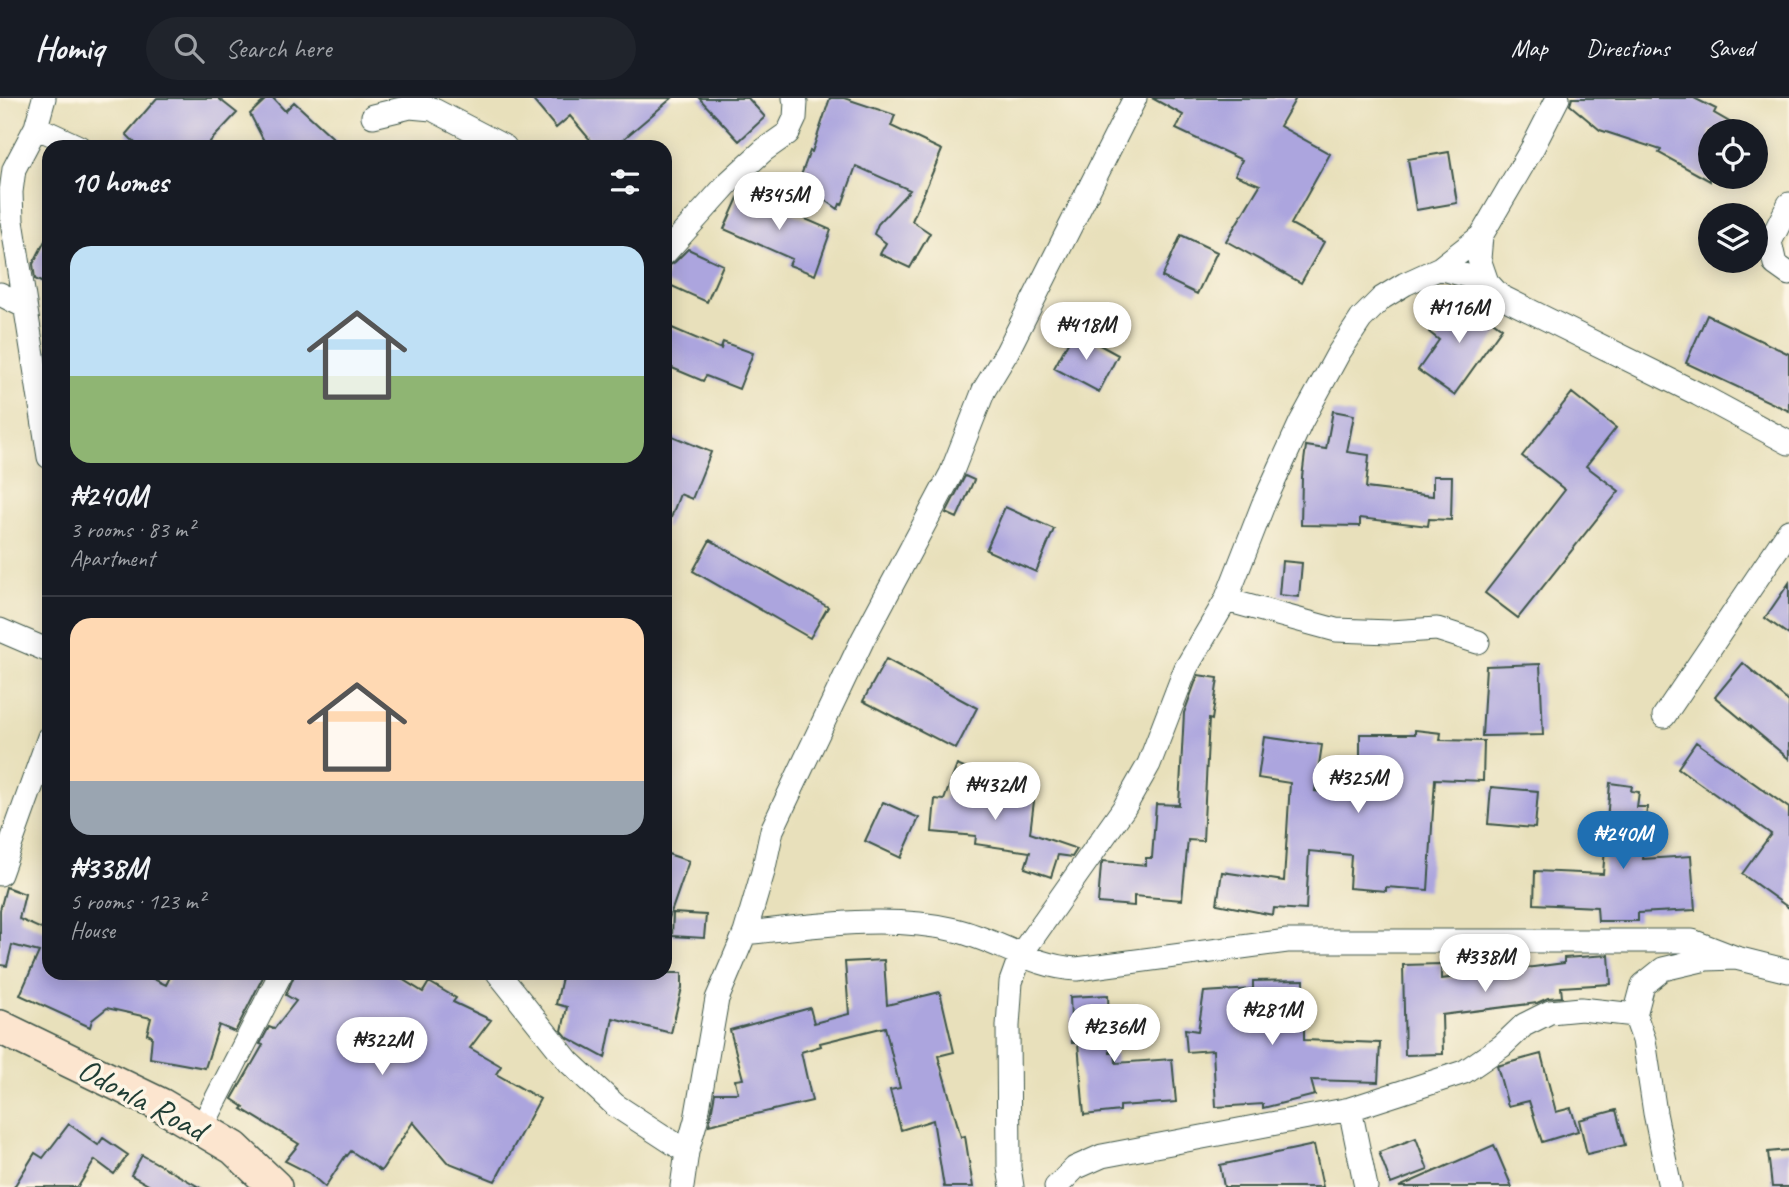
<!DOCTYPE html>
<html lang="en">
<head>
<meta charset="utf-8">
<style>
  body { margin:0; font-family:Caveat,sans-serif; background:#20242c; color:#f1f3f6; height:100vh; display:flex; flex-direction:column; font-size:26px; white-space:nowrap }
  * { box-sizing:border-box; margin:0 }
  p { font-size:23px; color:#9ea1a6 }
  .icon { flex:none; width:38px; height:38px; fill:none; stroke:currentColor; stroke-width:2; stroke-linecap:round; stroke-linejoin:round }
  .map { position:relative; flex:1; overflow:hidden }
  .panel { position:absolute; left:42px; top:42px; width:630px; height:840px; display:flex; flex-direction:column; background:#171b24; border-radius:21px; box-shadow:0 4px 18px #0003 }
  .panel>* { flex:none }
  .buttons { position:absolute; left:1698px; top:21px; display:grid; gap:14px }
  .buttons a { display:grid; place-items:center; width:70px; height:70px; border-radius:50%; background:#171b24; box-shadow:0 4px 18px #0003; font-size:35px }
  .price { position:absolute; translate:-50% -60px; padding:0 16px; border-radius:24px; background:#fff; color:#222; font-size:23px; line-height:46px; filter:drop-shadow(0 2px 4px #0008) }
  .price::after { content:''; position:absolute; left:50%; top:42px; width:21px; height:16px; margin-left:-10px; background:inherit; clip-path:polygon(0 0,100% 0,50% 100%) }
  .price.current { background:#1f6fb2; color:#fff }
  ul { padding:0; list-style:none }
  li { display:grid; align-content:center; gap:14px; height:371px; padding:0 28px }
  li+li { border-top:2px solid #363941 }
  li span { display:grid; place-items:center; height:217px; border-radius:21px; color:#555 }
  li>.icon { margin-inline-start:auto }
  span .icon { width:126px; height:126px; fill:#fffc; stroke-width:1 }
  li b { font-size:30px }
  h2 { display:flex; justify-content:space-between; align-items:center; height:84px; padding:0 28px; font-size:30px }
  header { display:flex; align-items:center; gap:42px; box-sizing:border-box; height:98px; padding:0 35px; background:#171b24; border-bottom:2px solid #363941 }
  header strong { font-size:33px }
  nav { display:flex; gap:38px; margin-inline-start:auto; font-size:24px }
  .search { width:490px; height:63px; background:#20242c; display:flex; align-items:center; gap:18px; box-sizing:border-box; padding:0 24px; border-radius:38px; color:#9ea1a6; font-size:26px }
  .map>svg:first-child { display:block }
  .building { fill:#aca5de }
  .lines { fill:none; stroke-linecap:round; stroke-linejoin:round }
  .street-casing { stroke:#3d5548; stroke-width:25 }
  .secondary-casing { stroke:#3d5548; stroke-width:36 }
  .street { stroke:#fff; stroke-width:23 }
  .secondary { stroke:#fce5cf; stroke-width:33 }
  .labels { text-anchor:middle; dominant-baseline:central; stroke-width:7; stroke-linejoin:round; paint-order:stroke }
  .street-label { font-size:33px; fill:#1f3d34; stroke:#fcf5e5 }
</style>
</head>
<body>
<header>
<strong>Homiq</strong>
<div class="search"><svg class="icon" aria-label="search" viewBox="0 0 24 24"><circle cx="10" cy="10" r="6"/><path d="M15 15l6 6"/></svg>Search here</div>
<nav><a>Map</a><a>Directions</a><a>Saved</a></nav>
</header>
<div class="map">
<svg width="1789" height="1089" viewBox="0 0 1789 1089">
  <rect width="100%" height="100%" fill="#fcf5e5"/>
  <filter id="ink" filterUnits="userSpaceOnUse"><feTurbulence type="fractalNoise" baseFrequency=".0143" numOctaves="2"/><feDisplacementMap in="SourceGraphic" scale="14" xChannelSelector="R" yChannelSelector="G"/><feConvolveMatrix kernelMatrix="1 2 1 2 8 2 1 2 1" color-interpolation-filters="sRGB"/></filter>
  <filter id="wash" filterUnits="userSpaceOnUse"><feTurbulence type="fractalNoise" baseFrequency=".00686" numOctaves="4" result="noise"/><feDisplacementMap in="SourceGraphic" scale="28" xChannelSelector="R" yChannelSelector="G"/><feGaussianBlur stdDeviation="1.57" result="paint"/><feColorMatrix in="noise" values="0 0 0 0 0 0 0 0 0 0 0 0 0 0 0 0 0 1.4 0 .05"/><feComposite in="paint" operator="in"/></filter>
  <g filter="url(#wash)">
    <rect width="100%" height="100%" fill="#e8e0bb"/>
    <g id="blocks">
      <path class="building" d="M157 0H218L237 15 205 49H139L126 36Z
        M267 0H273L285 13 294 4 343 49H267L250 16Z
        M531 0H672L614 49H596L570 18 556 30Z
        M699 0H748L765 19 739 43Z
        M830 0H844L895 17 891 28 942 52 912 123 930 135 910 170 880 156 886 145 874 136 878 126 910 92 856 68 842 107 840 106 838 111 799 83 810 53 812 54Z
        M1152 0H1296L1280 28 1330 56 1291 126 1324 144 1301 185 1226 143 1260 87 1235 77 1242 62 1176 31 1183 17Z
        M1572 0H1694L1716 11 1714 15 1745 33H1710V83L1659 55 1661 52 1600 32 1570 7Z
        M1449 54 1457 105 1416 112 1408 61Z
        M741 93 831 132 815 177 789 167 792 161 724 131Z
        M49 135V188L35 181 33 166Z
        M1181 137 1217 154 1197 196 1162 179Z
        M688 151 723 167 707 204 665 185 667 169 675 164Z
        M1461 199 1502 230 1454 297 1418 272 1439 242 1429 234 1441 218 1445 221Z
        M1707 217 1789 256V313L1686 265Z
        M665 227 721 251 723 244 753 255 739 291 706 278 703 283 665 267Z
        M1074 233 1118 257 1099 294 1054 270Z
        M1572 295 1616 330 1586 368 1619 393 1518 520 1485 495 1565 392 1522 358Z
        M1333 313 1354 317 1347 354 1369 357 1366 390 1433 398V378H1452L1451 422 1429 421 1428 428 1360 420V428L1301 427 1302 379 1306 348 1326 351Z
        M665 335 711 354 692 401 680 396 667 430 665 429Z
        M965 378 974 382 957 420 946 415Z
        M1005 409 1054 431 1036 474 986 452Z
        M710 442 828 509 810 540 693 473Z
        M1282 463 1302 465 1299 499 1279 497Z
        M1789 485V537L1765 520Z
        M886 561 977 610 956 651 863 603Z
        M1743 565 1789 604V661L1715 599Z
        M1540 566 1543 637 1482 638 1486 568Z
        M1198 577 1218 580 1212 622 1209 621 1203 743 1188 742 1182 802 1134 798V808L1098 805 1101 767 1103 763 1146 767V760H1152L1156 706 1179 707 1184 615Z
        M1415 632 1441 635 1440 642 1484 643 1483 683 1435 681 1428 792 1386 789V793L1349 790 1351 757 1309 753 1306 812 1274 810 1273 817 1217 806 1222 774 1284 783 1290 685 1258 680 1264 639 1322 647 1315 693 1360 698V636H1415Z
        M1696 644 1789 710V810L1742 776 1771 736 1678 670Z
        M957 667 985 679 978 697 1034 703 1030 735 1077 751 1072 759 1058 757 1051 779 1025 770 1030 754 975 746 976 738 932 734 935 701 944 702Z
        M1610 685 1632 688 1631 693 1639 694 1637 709H1647L1643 761 1691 758 1695 812 1638 815V823H1598L1597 809 1534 806 1535 773 1603 776Z
        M1491 689 1538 693 1535 730 1488 726Z
        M883 704 919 720 901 760 865 743Z
        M665 755 689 763 668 823H665Z
        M6 789 25 796 19 821 48 834 49 831V875H141L166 887 172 875H265L235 934 219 927 205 970 150 960 152 938 147 936 151 920 107 910 92 922 90 929 20 897 39 854 12 847 7 868 0 867V812Z
        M673 815 706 817 704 840 672 838Z
        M1609 857 1611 886 1561 889 1562 899 1548 900 1537 905 1442 917 1443 956 1405 957 1403 867 1441 866V881L1564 865V860Z
        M884 862 887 907 940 894 954 954 938 958 961 1039 965 1038 973 1089H944L933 1022 901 1032 890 992 900 990 885 929 820 945 821 948 801 954 812 1003 709 1027 715 995H738L735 982 743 981 730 932 810 910 814 925 849 916 845 864Z
        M295 875H392L423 894 429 884 456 900 453 904 491 922 470 950 501 968 496 976 540 1001 495 1083 447 1064 413 1024 381 1073 351 1053 347 1058 346 1057 325 1089 309 1075 285 1063 299 1046 242 1011 244 1009 232 1001 263 947 260 946 269 929 274 931 296 903 286 897Z
        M563 875H682V890L671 935 613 920 605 960 568 940 562 933 567 909 556 906Z
        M1304 882V942L1380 945 1378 984 1311 982 1315 997 1263 1010V1006L1216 1009 1213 952 1187 954 1185 931 1198 933 1204 894 1253 891V883Z
        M1108 897 1110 955H1115L1116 965 1172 961 1176 1004 1120 1008V1013L1084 1017 1078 945H1072L1070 899Z
        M1541 956 1556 1014 1571 1010 1578 1033 1542 1044 1529 1003 1508 1008 1497 968Z
        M1616 1012 1625 1047 1587 1056 1579 1022Z
        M69 1026 98 1047 103 1040 128 1057 114 1076 95 1062 78 1089H14L35 1055 43 1060Z
        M1416 1040 1428 1072 1391 1086 1379 1054Z
        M1314 1047 1323 1089H1224L1220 1067Z
        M1494 1047 1512 1089H1399Z
        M1789 1052V1089H1772L1768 1054Z
        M142 1057 199 1089H152L131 1077Z"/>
    </g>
  </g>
  <g filter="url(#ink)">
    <use href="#blocks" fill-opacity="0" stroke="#3d5548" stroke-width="2"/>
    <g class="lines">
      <defs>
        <path id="street" d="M44 0 36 29 14 71 11 94 12 123 49 359
          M1558 0 1533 49 1481 138 1479 161 1487 184 1500 198 1698 296 1789 345
          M373 18 410 9 432 11 505 49
          M36 29 79 49
          M1789 106 1770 144 1775 166 1789 176
          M665 155 729 84 764 52 788 35 795 20 796 4 794 0
          M1440 170 1487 184
          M0 196 24 208
          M1226 502 1336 532 1390 534 1437 531 1478 544
          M0 532 49 553
          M1664 618 1789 433
          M0 776 49 639
          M745 835C812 828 888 816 955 832 997 842 1033 869 1077 871L1287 843H1692L1736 860
          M498 875 569 964 615 1007 687 1054
          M1350 1011 1366 1089
          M201 1031 281 875
          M682 1089 687 1054 696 1022 717 901 745 835 763 774 772 732 863 541 951 376 984 292 1007 254 1135 0
          M1012 1089 1009 1069 1008 928 1011 884 1021 856 1124 710 1149 666 1186 570 1226 502 1263 407 1301 324 1338 256 1361 221 1382 200 1405 186 1440 170 1481 138
          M1056 1089 1075 1070 1102 1058 1350 1011 1464 974 1502 948 1524 927 1550 914 1581 911 1635 917
          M1670 1089 1655 1015 1644 942 1635 917 1643 887 1663 871 1706 861 1736 860 1789 873"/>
        <path id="secondary" d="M0 929 161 1007 234 1050 275 1089"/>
      </defs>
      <use href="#street" class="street-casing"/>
      <use href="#secondary" class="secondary-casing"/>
      <use href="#street" class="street"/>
      <use href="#secondary" class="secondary"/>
    </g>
  </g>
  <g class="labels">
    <g class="street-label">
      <text transform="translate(142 1001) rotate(28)">Odonla Road</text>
    </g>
  </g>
</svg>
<div class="buttons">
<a><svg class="icon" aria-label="locate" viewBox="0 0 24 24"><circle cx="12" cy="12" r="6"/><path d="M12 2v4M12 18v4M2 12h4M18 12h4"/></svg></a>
<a><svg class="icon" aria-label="layers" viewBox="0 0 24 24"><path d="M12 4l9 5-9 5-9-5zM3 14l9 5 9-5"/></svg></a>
</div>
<b class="price" style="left:779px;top:134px">₦345M</b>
<b class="price" style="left:1459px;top:247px">₦116M</b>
<b class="price" style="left:1086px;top:264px">₦418M</b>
<b class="price" style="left:1358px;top:717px">₦325M</b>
<b class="price" style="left:995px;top:724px">₦432M</b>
<b class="price current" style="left:1623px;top:773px">₦240M</b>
<b class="price" style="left:1485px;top:896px">₦338M</b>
<b class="price" style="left:1272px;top:949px">₦281M</b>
<b class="price" style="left:1114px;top:966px">₦236M</b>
<b class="price" style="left:382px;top:979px">₦322M</b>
<section class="panel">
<h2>10 homes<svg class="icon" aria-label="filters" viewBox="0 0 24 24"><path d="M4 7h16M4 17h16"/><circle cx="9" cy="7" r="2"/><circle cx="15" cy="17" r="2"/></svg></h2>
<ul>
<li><span style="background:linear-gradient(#bfe0f5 60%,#8fb573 0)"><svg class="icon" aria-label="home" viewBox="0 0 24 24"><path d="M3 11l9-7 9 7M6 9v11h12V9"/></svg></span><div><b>₦240M</b><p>3 rooms · 83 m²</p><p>Apartment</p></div></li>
<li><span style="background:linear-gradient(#ffd9b3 75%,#9aa5b1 0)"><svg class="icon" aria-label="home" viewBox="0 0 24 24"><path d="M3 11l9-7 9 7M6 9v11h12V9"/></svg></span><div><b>₦338M</b><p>5 rooms · 123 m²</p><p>House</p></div></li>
</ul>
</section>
</div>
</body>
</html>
